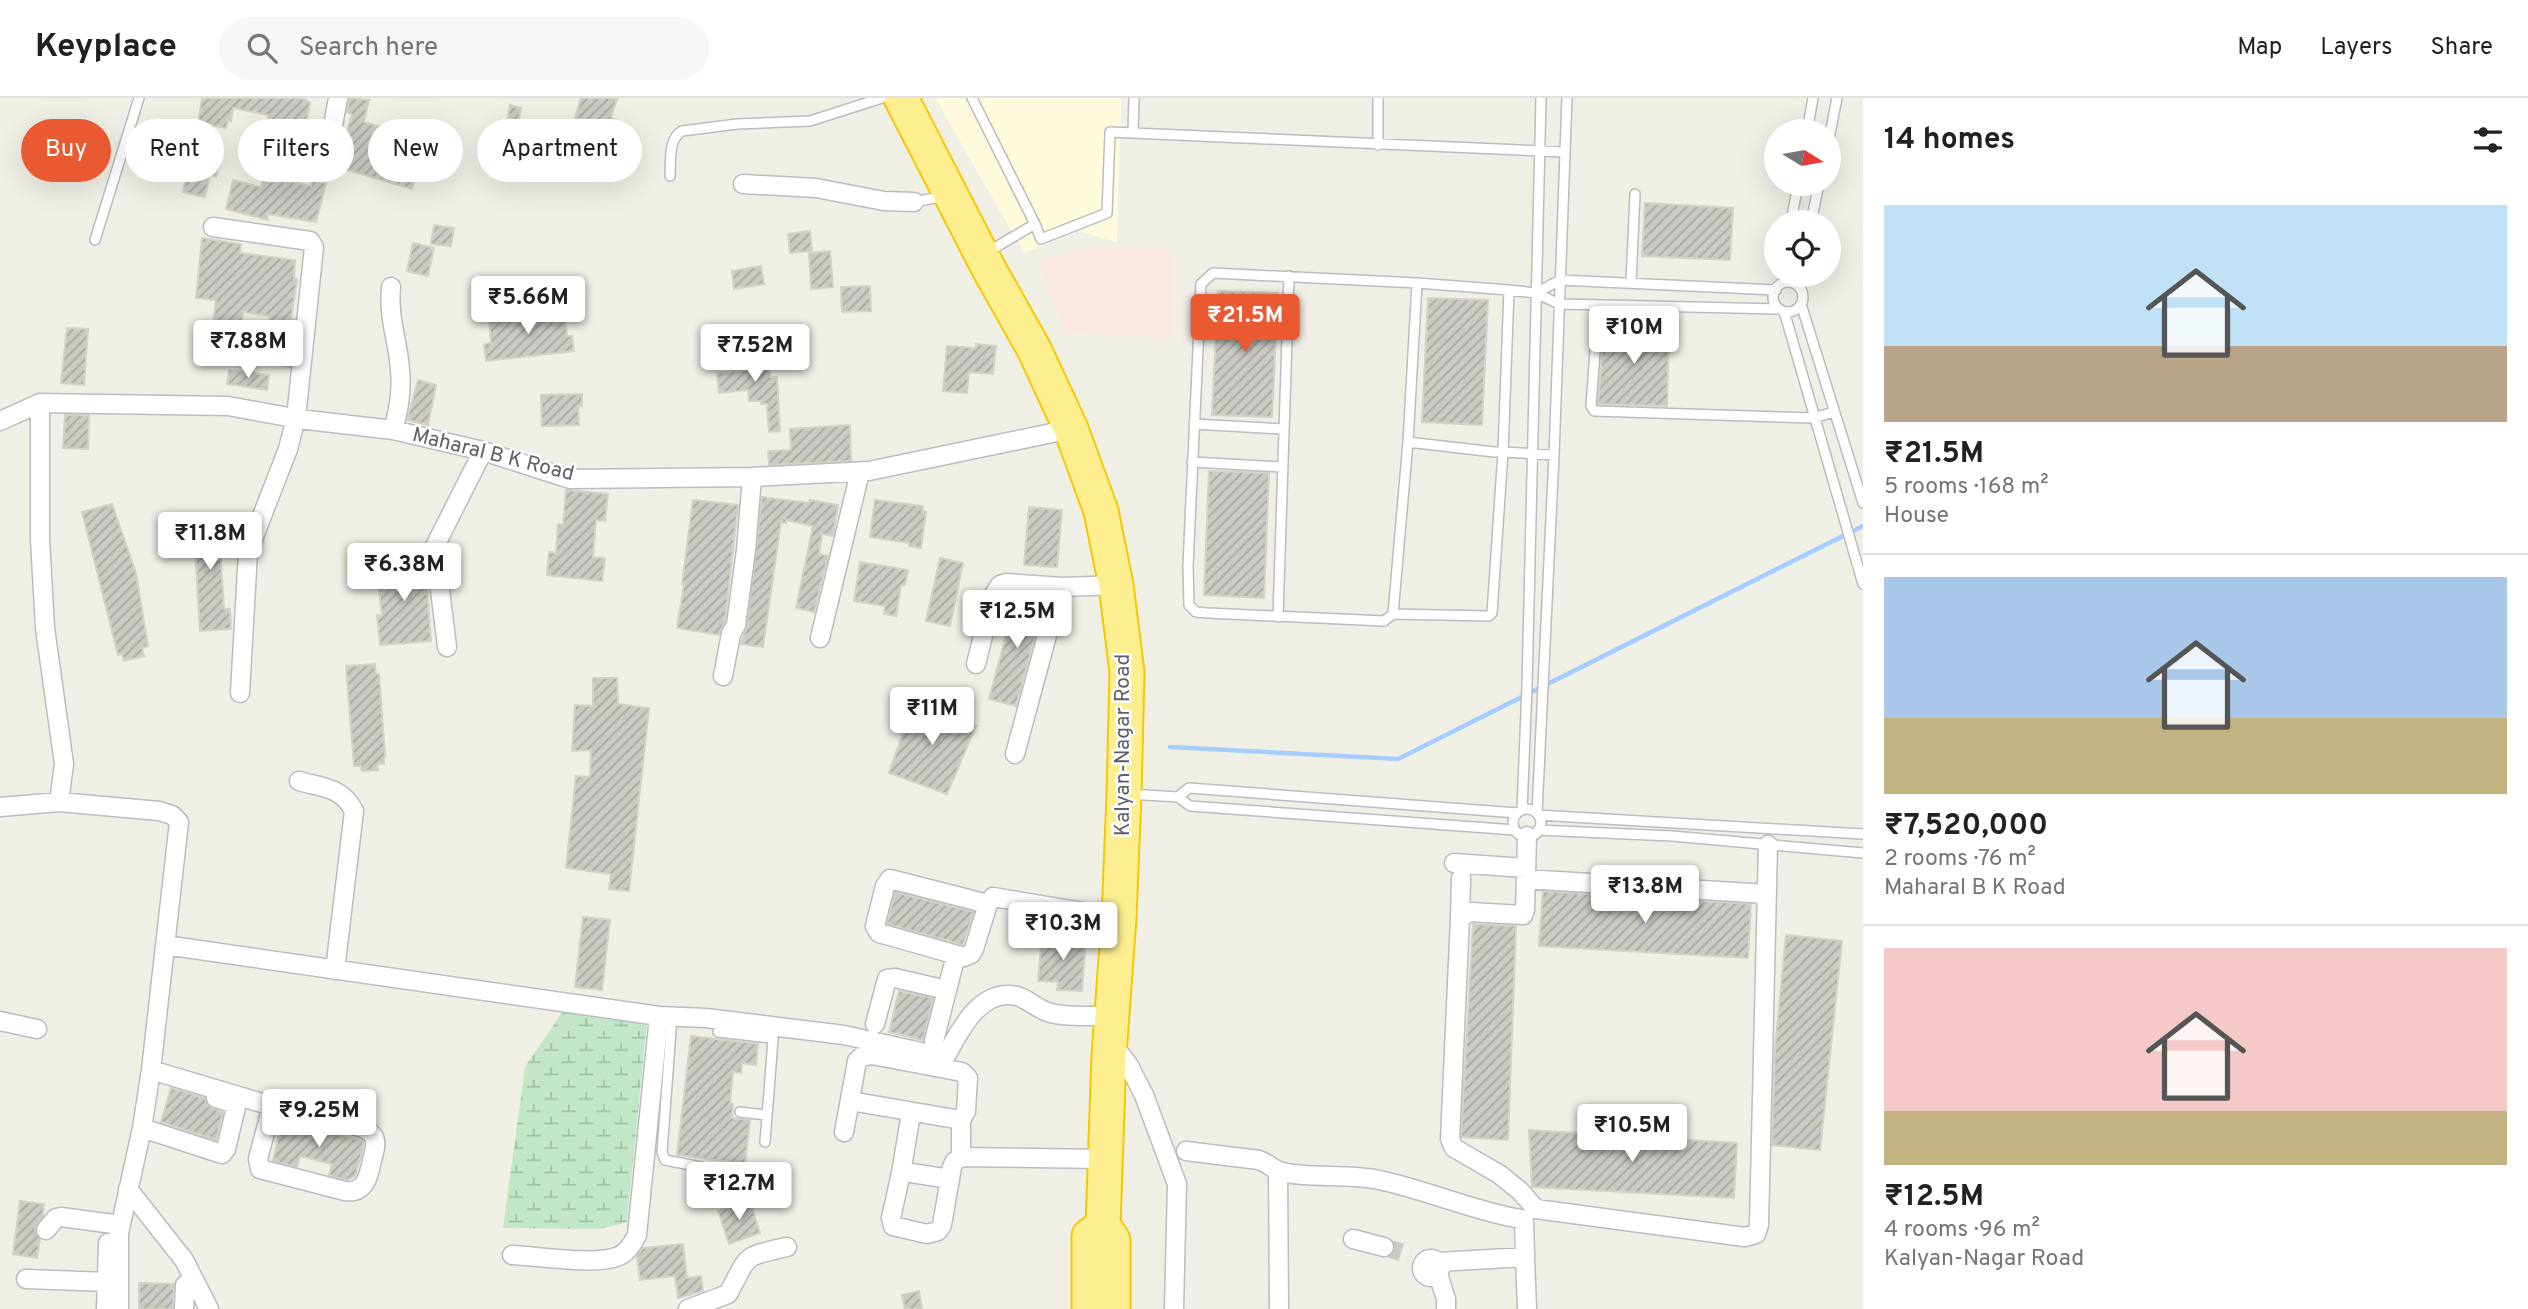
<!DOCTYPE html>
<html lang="en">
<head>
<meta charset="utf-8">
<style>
  body { margin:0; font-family:Overpass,sans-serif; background:#f6f6f6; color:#202124; height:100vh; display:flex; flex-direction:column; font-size:26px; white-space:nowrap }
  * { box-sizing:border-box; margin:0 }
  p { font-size:23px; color:#757577 }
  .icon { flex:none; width:38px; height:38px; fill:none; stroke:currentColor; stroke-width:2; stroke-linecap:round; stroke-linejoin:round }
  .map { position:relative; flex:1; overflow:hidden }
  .panel { display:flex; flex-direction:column; background:#fff; width:665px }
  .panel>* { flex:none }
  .guide { position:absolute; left:21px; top:21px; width:665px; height:63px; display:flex; gap:14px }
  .needle { width:46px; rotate:101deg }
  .tools { position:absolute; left:1764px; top:21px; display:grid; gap:14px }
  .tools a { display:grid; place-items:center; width:77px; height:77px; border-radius:50%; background:#fff; box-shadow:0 7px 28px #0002; font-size:35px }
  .price { position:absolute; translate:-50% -60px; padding:0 16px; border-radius:7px; background:#fff; color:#222; font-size:23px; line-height:46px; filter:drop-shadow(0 2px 4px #0008) }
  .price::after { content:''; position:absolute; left:50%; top:42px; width:21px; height:16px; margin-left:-10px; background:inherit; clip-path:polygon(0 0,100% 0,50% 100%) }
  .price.selected { background:#e95932; color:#fff }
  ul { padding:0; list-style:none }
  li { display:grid; align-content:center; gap:14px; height:371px; padding:0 21px }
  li+li { border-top:2px solid #e0e0e0 }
  li span { display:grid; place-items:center; height:217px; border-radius:0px; color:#555 }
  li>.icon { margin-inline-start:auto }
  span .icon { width:126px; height:126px; fill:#fffc; stroke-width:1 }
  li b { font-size:30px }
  h2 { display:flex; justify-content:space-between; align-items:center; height:84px; padding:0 21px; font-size:30px }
  .tag { padding:0 24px; border-radius:32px; background:#fff; box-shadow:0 7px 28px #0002; font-size:24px; line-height:63px }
  .tag.selected { background:#e95932; color:#fff }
  header { display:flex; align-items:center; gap:42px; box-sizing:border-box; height:98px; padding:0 35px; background:#fff; border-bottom:2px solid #e0e0e0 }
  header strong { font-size:33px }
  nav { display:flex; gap:38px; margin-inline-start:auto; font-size:24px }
  .search { width:490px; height:63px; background:#f6f6f6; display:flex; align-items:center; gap:18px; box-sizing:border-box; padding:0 24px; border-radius:38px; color:#757577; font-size:26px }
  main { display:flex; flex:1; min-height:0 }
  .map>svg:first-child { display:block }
  .commercial { fill:#fefbdd }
  .medical { fill:#fce8e3 }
  .wetland { fill:url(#wetland-marsh) }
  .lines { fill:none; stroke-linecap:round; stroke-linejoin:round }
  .stream { stroke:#a7cdff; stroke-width:4.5 }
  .building { fill:url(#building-hatch); stroke:#d4d2c4; stroke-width:2 }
  .street-tunnel { stroke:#cbcbc6; stroke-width:18; stroke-dasharray:18 9; stroke-linecap:butt }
  .lane-casing { stroke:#babcc1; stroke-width:12 }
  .street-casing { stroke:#babcc1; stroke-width:21 }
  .highway-casing { stroke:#f5c900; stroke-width:37 }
  .lane { stroke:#fff; stroke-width:9 }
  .street { stroke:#fff; stroke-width:18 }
  .highway { stroke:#fdef90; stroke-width:33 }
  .labels { text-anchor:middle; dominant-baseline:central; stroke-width:5; stroke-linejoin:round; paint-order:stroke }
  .street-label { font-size:21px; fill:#5d6066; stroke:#fff }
</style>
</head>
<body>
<header>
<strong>Keyplace</strong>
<div class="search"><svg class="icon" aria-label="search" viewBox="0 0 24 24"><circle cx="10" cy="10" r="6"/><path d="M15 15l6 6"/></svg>Search here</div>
<nav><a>Map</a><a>Layers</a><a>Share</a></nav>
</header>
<main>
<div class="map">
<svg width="1863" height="1211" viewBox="0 0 1863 1211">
  <defs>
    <pattern id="wetland-marsh" width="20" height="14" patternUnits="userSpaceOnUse" patternTransform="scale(1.75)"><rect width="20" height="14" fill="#c2e7c7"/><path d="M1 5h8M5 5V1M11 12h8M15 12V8" fill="none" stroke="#a1bfa5"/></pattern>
    <pattern id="building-hatch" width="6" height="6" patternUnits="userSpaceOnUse" patternTransform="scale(1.75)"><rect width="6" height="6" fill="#cbc9c3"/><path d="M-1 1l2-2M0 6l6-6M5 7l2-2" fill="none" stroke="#a8a7a2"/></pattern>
  </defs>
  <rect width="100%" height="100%" fill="#f0efe6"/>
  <path class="commercial" d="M935 0H1121L1117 144 1078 133 1024 155Z"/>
  <path class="medical" d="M1089 150 1171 151V240L1066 234 1038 162Z"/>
  <path class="wetland" d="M567 907 647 923 627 1124 600 1131 503 1130 525 969Z"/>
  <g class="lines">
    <path class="stream" d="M1170 649 1398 661 1863 428"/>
  </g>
  <path class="building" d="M202 0H301L310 4 306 26 302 25 296 44 268 38 270 31 266 30 268 17 233 10 231 23 228 22 226 30 198 25Z
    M349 0 369 2 364 24 426 43 412 91 337 69 352 16 347 14Z
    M581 0H617L611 20 617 22 613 35 617 36 611 59 594 55 601 28 575 20Z
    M510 7 521 10 516 36 505 34Z
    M179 44 222 57 216 79 210 77 205 99 183 94 188 70 172 65Z
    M264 77 311 88 312 81 326 85 316 124 267 116 268 122 226 111 233 82 261 89Z
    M1645 105 1733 110 1730 162 1642 158Z
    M434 127 454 130 451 148 431 146Z
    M810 133 812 153 790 155 788 136Z
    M202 140 241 146 240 155 295 162 294 181H297L291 222H295L290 269 263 265 270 218 243 214 237 260 209 256 216 202 196 200Z
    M413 145 434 150 428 178 407 173Z
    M830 153 833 189 811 191 809 155Z
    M761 168 764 186 734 191 732 173Z
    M870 188 871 213 842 214 841 189Z
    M1218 193 1278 195 1272 319 1212 317Z
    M1428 200 1488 202 1482 327 1422 324Z
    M564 211 567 238H572L574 253 486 263 484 246 491 245 489 220 512 217V223L540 220 539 214Z
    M1604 227 1669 229 1667 308 1598 306Z
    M67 230 88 231 84 287 61 285Z
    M976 246 996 248 993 276 969 274 967 295 943 293 947 248 976 250Z
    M768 252 770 279H777L780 333 769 334 767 306H761V303H749L748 292 719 295 717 275 745 272 744 253Z
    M229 272 269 277 267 292 227 286Z
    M418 282 436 287 428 327 407 322Z
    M582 296V308H578L579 327 542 328 541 297Z
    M65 317H89L88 351 63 350Z
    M850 327 851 363 769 367 768 353 791 352 790 331Z
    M1209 373 1269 375 1264 500 1204 497Z
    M566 392 608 396 605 423 596 422 593 459 605 460 602 483 547 477 549 454 556 455 558 426 563 427Z
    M762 399 809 405 810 402 838 407 833 438 822 436 819 456 828 458 814 514 796 510 813 428 786 422V425L781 424 763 549 741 546 747 528Z
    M693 402 738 407 725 523 719 537 677 530 684 486H682Z
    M875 402 923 408 922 413 926 414 921 450 909 448V445L870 439Z
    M112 406 136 475 148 548 142 550 144 558 124 563 122 556 118 557 82 414Z
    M1029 409 1062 412 1057 469 1024 467Z
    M223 416 226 447 220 448 224 511H230L231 531 200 533 193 418Z
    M940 460 963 465 950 528 926 523Z
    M425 462 431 543 380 547 377 517H382L376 468Z
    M860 464 908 472 905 487H901L896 518 884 516 885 508 854 503Z
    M1017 497 1045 502 1016 608 989 601Z
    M375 566 376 576H379L385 658 384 659V666H377L378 672 362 673 361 668H354L346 568Z
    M593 580H617L618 606 649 610 629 793 609 791 611 776 566 770 576 678 590 679 591 652 572 653 575 607 593 608Z
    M915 600 976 628 947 696 889 675Z
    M1543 793 1751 806 1748 860 1539 848Z
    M895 794 974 814 963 847 887 826Z
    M583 819 610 822 602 892 575 889Z
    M1473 826 1516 828 1508 1042 1461 1039Z
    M1042 837 1086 840 1082 893 1057 892 1058 884 1038 883Z
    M1786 837 1842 843 1820 1052 1772 1047 1775 950Z
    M899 893 933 900 923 942 889 934Z
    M691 938 758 946 756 967 742 965 741 975 733 974 730 1005 733 1006 732 1020 750 1022 745 1066 677 1057Z
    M171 990 205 1000 208 1008 223 1014 216 1042 161 1024Z
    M282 1022 363 1043V1051L355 1078 347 1082 329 1077 332 1066 300 1058 297 1069 273 1063Z
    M1529 1032 1737 1045 1734 1100 1532 1089Z
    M20 1103 44 1106 43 1118 35 1131 40 1141 37 1160 13 1156Z
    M750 1103 760 1135 729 1146 718 1113Z
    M683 1146 687 1180 701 1178 703 1193 678 1200 675 1178 640 1182 637 1158 643 1150Z
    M139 1185 174 1186 173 1211H139Z
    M919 1193 922 1211H905L902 1197Z"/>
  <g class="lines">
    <path class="street-tunnel" d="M1384 1149 1410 1157"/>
    <defs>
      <path id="lane" d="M972 0 1035 126 986 155
        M1378 0V47
        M1807 33 1813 0
        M1133 35 1134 0
        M1829 41 1837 0
        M670 78C671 63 668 41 682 33L737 26 810 23 882 0
        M914 104 945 98
        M1791 124 1798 86
        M1811 124 1819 86
        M1035 126 1041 141 1107 115 1110 34 1565 54
        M95 142 139 0
        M1773 199a15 15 0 1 1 30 0a15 15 0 1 1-30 0Z
        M1417 185 1408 344 1494 354H1503L1509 192
        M1631 185 1635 96
        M1536 195 1560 182 1776 192
        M1801 206 1863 405
        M1784 213 1863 486
        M1597 226 1591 308 1594 313 1813 320 1834 314
        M1194 326 1283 331
        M1408 344 1393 516 1384 523 1207 515 1196 514 1189 507 1188 468 1201 186 1213 175 1417 185 1509 192 1536 195 1559 206 1779 211
        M1192 364 1282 369
        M1393 516 1489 518 1492 515 1503 354 1554 357
        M1278 519 1289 178
        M1129 696 1178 699 1190 708 1515 732
        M1178 699 1189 690 1517 715
        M1513 725a14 14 0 1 1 28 0a14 14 0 1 1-28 0Z
        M1522 712 1527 588 1541 0
        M1537 715 1554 357 1567 0
        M1538 717 1863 736
        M1538 732 1672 738 1863 755
        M672 919 662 1054 665 1062 701 1069
        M718 934 772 940
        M740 1014 767 1017
        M765 1044 774 929"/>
      <path id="street" d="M325 71 338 0
        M743 86 816 90 884 103 914 104
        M213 129 310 143 314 149 296 320 288 351 248 454 240 595
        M391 189C388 221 398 242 400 272 402 292 399 312 393 332
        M40 305V441L45 530 64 666 59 704 159 713 172 717 179 724 151 972 142 1030 119 1135V1211
        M0 323 40 305 228 308 299 321 393 332 483 353 570 381 752 379 869 373 1071 331
        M820 540 860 374
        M447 549 436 459V446L483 353
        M976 566 993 498 1000 487 1006 485 1063 489
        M723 578 731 536 736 527 746 452 752 379
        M1015 656 1059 493 1063 489 1116 487
        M299 683C323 690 342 689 354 713L335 872
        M0 709 59 704
        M1527 738 1525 812 1523 817 1470 814 1460 820 1450 1041 1454 1050 1499 1076 1520 1093 1536 1111 1745 1139 1756 1136 1759 1127 1768 747
        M1454 765 1525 770
        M1526 781 1767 796
        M988 806 890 781 885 788 875 828 879 835 964 859 971 856 974 851 988 806 993 799 1119 820
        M1460 820 1461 780
        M165 847 659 918 706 920 844 937 939 958 947 956C961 930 981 890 1017 898 1028 901 1038 912 1051 915 1070 920 1092 917 1112 918
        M0 923 37 931
        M875 926 887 881 895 880 947 892
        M934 943 956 857
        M1110 944 1128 966 1144 997 1177 1086 1174 1211
        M151 972 272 1008 360 1029C365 1031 371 1034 374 1039 377 1046 374 1055 372 1062 369 1078 365 1096 345 1093L260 1071 258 1061 272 1008
        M850 1003 961 1022
        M142 1030 222 1056 226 1051 236 1009 233 1005 216 1000
        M844 1034 857 963 861 959 872 957 962 974 968 980 966 1013 961 1022V1059
        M1186 1053 1259 1062C1268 1065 1274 1072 1282 1074 1311 1081 1347 1075 1379 1082 1427 1092 1473 1113 1521 1121L1524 1123 1525 1159
        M1278 1073 1279 1211
        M901 1075 911 1015
        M950 1081 905 1074 901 1075 891 1120 893 1128 927 1136 938 1133 942 1127 952 1069 955 1063 961 1059 1104 1061
        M128 1091 184 1162 209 1211
        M46 1132 56 1120 61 1119 121 1127
        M1353 1141 1384 1149
        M512 1157C538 1158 597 1168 619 1158 628 1154 633 1145 637 1137L659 918
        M1422 1170a9 9 0 1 1 18 0a9 9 0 1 1-18 0Z
        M1438 1164 1525 1159 1527 1211
        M1438 1176 1446 1201V1211
        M26 1181 107 1184
        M106 1211 108 1145
        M184 1211 185 1187
        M688 1211 728 1196C750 1156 741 1159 787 1149"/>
      <path id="highway" d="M901 0 990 173 1034 251 1071 331 1101 413 1116 487 1127 574 1124 696 1119 820 1109 957 1103 1127 1089 1138V1211
        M1103 1127 1113 1142V1211"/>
    </defs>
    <use href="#lane" class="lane-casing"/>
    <use href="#street" class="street-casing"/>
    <use href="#highway" class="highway-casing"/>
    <use href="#lane" class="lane"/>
    <use href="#street" class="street"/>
    <use href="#highway" class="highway"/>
  </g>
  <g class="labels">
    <g class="street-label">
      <text transform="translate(493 357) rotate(14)">Maharal B K Road</text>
      <text transform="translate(1123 647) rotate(-90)">Kalyan-Nagar Road</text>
    </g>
  </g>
</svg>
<div class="tools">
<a><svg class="needle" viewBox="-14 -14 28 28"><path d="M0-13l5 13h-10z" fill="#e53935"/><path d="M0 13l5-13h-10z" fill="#757577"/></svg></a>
<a><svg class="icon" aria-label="locate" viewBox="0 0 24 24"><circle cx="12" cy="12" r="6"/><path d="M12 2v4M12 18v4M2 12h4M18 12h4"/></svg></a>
</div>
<b class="price" style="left:528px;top:238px">₹5.66M</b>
<b class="price selected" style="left:1245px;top:256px">₹21.5M</b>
<b class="price" style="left:1634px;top:268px">₹10M</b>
<b class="price" style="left:248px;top:282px">₹7.88M</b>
<b class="price" style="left:755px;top:286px">₹7.52M</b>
<b class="price" style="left:210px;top:474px">₹11.8M</b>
<b class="price" style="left:404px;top:505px">₹6.38M</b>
<b class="price" style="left:1017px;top:552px">₹12.5M</b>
<b class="price" style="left:932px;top:649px">₹11M</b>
<b class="price" style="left:1645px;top:827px">₹13.8M</b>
<b class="price" style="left:1063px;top:864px">₹10.3M</b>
<b class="price" style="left:319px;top:1051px">₹9.25M</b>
<b class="price" style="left:1632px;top:1066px">₹10.5M</b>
<b class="price" style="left:739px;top:1124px">₹12.7M</b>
<div class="guide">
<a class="tag selected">Buy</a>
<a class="tag">Rent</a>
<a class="tag">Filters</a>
<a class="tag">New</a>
<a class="tag">Apartment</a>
</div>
</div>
<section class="panel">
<h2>14 homes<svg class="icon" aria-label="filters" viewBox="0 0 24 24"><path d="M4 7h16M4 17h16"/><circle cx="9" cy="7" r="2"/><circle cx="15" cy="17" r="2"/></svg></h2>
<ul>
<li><span style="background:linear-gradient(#bfe0f5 65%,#b9a48a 0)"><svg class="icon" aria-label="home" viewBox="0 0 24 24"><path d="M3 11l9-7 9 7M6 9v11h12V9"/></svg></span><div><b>₹21.5M</b><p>5 rooms · 168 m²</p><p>House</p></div></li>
<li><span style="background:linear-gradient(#a9c7e8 65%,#c2b280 0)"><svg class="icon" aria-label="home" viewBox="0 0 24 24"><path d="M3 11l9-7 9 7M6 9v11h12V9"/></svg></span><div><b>₹7,520,000</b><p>2 rooms · 76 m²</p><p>Maharal B K Road</p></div></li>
<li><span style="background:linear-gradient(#f6c9c9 75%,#c2b280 0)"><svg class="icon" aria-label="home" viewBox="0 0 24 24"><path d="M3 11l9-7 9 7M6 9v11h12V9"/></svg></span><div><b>₹12.5M</b><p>4 rooms · 96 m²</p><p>Kalyan-Nagar Road</p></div></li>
</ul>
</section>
</main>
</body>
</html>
